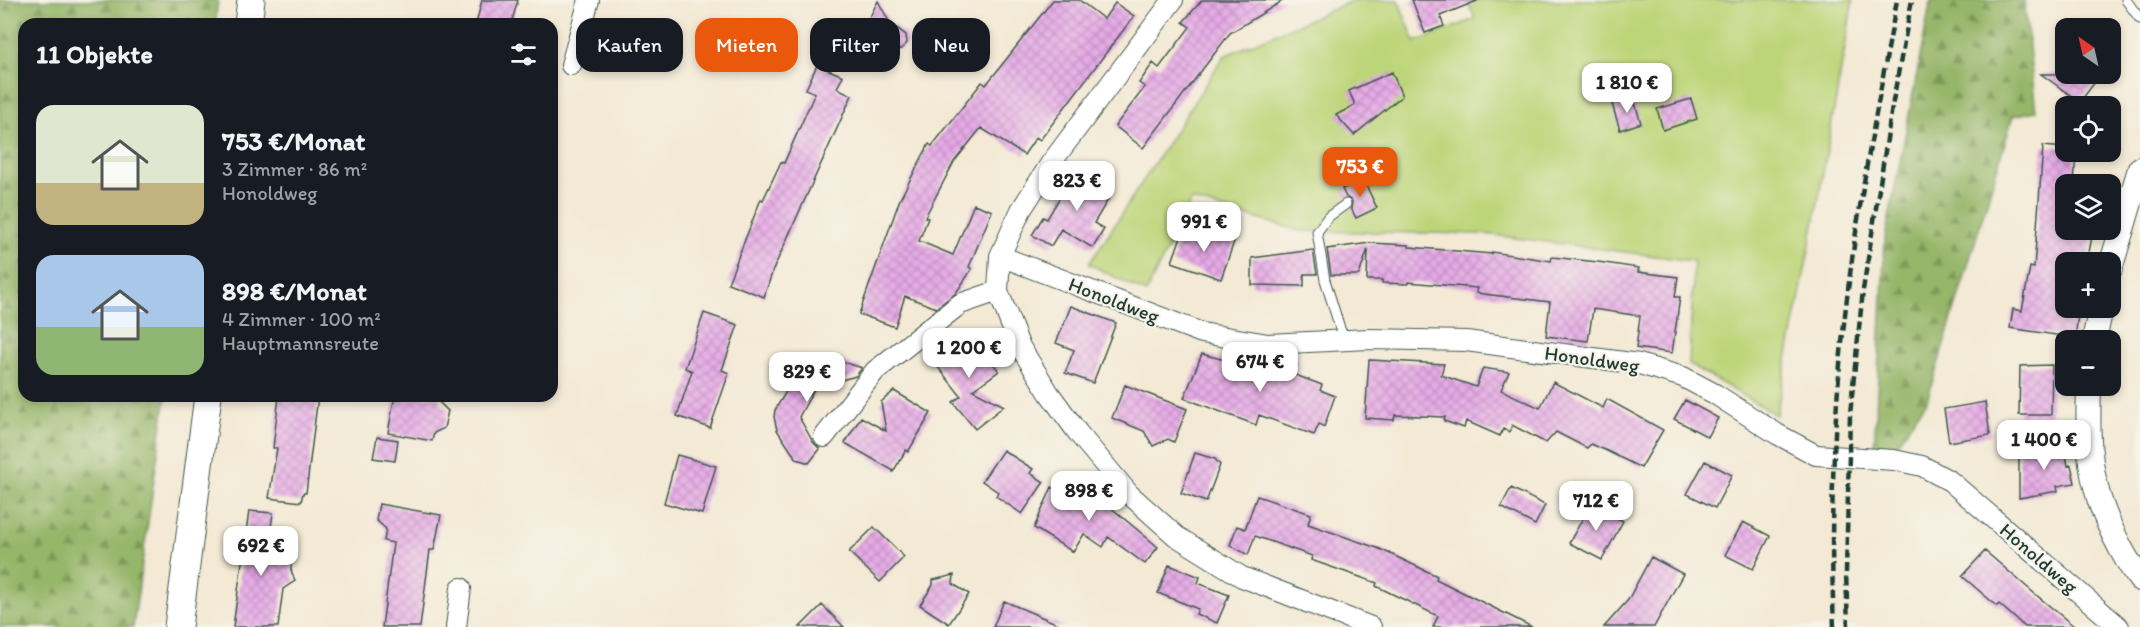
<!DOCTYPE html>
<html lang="de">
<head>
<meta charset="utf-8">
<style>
  body { margin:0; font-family:Itim,sans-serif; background:#20242c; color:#f1f3f6; height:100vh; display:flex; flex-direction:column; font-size:22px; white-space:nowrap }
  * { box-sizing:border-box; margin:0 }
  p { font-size:20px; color:#9ea1a6 }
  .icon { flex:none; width:33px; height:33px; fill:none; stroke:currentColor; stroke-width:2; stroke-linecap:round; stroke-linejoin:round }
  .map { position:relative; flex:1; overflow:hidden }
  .panel { position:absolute; left:18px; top:18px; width:540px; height:384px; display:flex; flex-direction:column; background:#171b24; border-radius:18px; box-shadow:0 3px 9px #0003 }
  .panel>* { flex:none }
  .banner { position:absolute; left:576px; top:18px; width:570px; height:54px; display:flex; gap:12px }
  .needle { width:39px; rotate:326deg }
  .fabs { position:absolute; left:2055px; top:18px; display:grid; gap:12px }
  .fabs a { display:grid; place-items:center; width:66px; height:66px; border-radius:12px; background:#171b24; box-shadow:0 3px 9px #0003; font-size:30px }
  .price { position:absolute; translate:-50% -51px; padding:0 14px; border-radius:12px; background:#fff; color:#222; font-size:20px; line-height:39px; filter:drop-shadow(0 2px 3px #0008) }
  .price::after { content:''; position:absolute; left:50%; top:36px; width:18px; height:14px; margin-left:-9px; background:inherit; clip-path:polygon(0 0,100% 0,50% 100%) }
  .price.selected { background:#ea580c; color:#fff }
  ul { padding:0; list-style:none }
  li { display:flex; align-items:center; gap:18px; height:150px; padding:0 18px }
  li span { display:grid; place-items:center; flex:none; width:168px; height:120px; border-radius:18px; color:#555 }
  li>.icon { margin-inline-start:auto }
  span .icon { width:72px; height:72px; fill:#fffc; stroke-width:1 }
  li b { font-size:26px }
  h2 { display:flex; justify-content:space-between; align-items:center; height:72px; padding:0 18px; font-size:26px }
  .tag { padding:0 21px; border-radius:18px; background:#171b24; box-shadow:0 3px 9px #0003; font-size:21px; line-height:54px }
  .tag.selected { background:#ea580c; color:#fff }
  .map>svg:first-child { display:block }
  .forest { fill:url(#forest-firs); stroke:#5a7a4e; stroke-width:1.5 }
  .green { fill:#bdd579; stroke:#6e8956; stroke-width:1.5 }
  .building { fill:url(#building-cross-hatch) }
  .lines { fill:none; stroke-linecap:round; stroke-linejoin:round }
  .service-casing { stroke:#3f574c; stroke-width:11 }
  .minor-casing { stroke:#3f574c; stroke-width:22 }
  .tertiary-casing { stroke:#3f574c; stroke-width:26 }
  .secondary-casing { stroke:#3f574c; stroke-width:29 }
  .service { stroke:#fff; stroke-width:9 }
  .minor { stroke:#fff; stroke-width:20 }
  .tertiary { stroke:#fff; stroke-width:24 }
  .secondary { stroke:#fff; stroke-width:27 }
  .rail { stroke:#1f3d34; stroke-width:4.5; stroke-dasharray:9 4.5; stroke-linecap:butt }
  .labels { text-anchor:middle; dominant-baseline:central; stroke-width:4.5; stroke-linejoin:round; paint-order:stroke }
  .street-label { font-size:20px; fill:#1f3d34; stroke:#f7f3e8 }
</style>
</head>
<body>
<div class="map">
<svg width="2140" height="627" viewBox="0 0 2140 627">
  <defs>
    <pattern id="forest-firs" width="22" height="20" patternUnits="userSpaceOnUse" patternTransform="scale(1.5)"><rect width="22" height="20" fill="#96b669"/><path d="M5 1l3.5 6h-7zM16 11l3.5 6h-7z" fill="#7a9557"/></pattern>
    <pattern id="building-cross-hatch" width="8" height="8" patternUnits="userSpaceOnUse" patternTransform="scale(1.5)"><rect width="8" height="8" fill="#e7abe7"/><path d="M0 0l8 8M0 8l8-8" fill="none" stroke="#bb8cbc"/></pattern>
  </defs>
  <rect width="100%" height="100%" fill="#f7f3e8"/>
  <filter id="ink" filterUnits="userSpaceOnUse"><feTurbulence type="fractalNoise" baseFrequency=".0167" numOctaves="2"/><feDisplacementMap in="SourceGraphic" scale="12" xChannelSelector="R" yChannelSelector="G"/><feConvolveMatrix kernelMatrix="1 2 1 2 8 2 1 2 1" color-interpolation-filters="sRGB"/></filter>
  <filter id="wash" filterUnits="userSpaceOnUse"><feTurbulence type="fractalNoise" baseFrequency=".008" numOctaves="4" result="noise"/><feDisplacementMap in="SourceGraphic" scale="24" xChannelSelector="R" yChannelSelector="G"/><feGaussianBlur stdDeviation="1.35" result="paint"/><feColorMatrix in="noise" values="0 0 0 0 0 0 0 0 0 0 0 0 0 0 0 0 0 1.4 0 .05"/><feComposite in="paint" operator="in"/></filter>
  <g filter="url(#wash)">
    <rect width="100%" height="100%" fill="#f3e9d4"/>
    <path class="forest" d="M0 0H218L215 24H24V396H166L133 627H0Z
      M1931 0H2024L2036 111 2013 116 1927 401 1894 448 1874 451 1885 239Z"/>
    <path class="green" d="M1354 0H1398L1415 42 1475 19 1467 0H1853L1816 214 1776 415 1689 364 1694 261 1485 234 1300 231 1191 200 1146 293 1089 264 1224 56Z"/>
    <g id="blocks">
      <path class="building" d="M482 0H518L511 24H476Z
        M1053 0H1079L1104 19 1115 3 1134 16 1040 140 1036 137 1024 155 981 128 954 162 925 217 928 218 919 241 953 255 974 204 992 211 969 267 972 269 956 293 936 308 905 296 895 327 859 314 900 199 929 144 932 146 982 82 986 85Z
        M1202 0H1284L1230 33 1143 148 1115 126 1145 87 1139 83 1153 63 1159 68 1190 27 1183 22Z
        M1412 0H1477V1L1440 16 1444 26 1425 33Z
        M878 1 890 23 906 35 907 43 901 49 893 50 887 62 855 46Z
        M817 65 843 76 837 88 852 95 773 270 764 297 728 283 761 199 763 200 781 162 784 163 815 93 806 89Z
        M1392 72 1402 96 1354 135 1336 115 1355 105 1349 91Z
        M2041 74H2101L2080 102Z
        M1633 97 1641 123 1620 130 1612 104Z
        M1691 99 1697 119 1663 130 1657 109Z
        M2043 146 2066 148V152H2076L2074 184H2066V230H2070V235L2092 237 2087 262H2066V308H2079L2075 338 2010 328 2013 309 2022 311 2030 267 2034 268Z
        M1083 169 1112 185V193L1094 223 1104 229 1093 248 1061 229 1051 246 1032 235 1043 217 1047 219 1063 192 1068 195Z
        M1363 179 1377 208 1356 218 1351 208 1352 201 1346 197 1342 189Z
        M1184 228 1204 240 1210 231 1235 239 1221 279 1172 262Z
        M1370 243 1409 245V247L1492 254V252L1551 261 1552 257 1598 262 1639 268 1638 272 1678 277 1675 297H1680L1672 353 1636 348 1640 316 1593 309 1588 341 1546 336 1550 302 1476 293 1477 288 1408 282V284L1382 283V280H1367L1368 249 1359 275H1331L1327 249Z
        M1313 250 1317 274H1304V286L1252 285V258Z
        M1071 306 1116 323 1093 383 1065 373 1074 350 1056 343Z
        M704 313 738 325 722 370 729 373 710 428 677 416 692 371 685 368Z
        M969 333 999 371 973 390 1004 406 975 429 953 402 961 396 933 361Z
        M1202 354 1255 368 1257 364 1297 365 1293 374 1322 385 1320 390 1335 396 1324 427 1319 424 1314 435 1259 415 1256 425 1184 398Z
        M831 358 862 368 856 376 812 388 814 389 799 417 813 442 820 449 809 463 797 459 791 451 777 430 774 417 775 410 800 368 810 363Z
        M1369 360 1444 364 1441 375 1476 387 1483 368 1509 372 1501 390 1540 408 1553 382 1603 408 1607 399 1663 430 1641 468 1605 450 1591 444 1587 448 1556 432 1546 443 1512 425 1509 432 1503 429 1500 436 1466 421 1464 428 1444 421 1445 417 1395 415 1394 420 1365 418Z
        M2052 365 2051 415H2019L2020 366Z
        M1125 385 1187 409 1174 442 1168 439 1153 446 1144 431 1112 418Z
        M894 391 931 413 908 452 906 450 893 472 892 470 845 443 861 417 886 431 881 402Z
        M279 396H318L306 493H303L301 502 269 498 277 448H273Z
        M397 396H441L439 402 448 411 444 428 434 433 432 441 388 433 394 400H397Z
        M1685 400 1718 418 1708 437 1674 419Z
        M1985 402 1990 435 1949 442 1944 409Z
        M377 437 398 440 395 461 373 458Z
        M2064 444 2068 466 2071 465 2075 483 2057 486 2058 491 2019 498V451Z
        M1003 450 1033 469 1030 473 1044 482 1022 514 996 496 998 492 982 481Z
        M1195 453 1215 459 1220 465 1206 502 1181 493Z
        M677 455 716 466 702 514 664 503Z
        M1705 461 1732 475 1715 508 1687 494Z
        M1082 476 1103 501 1158 547 1145 564 1108 537 1103 547 1084 534 1073 552 1034 528 1052 487 1063 493Z
        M1511 488 1545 505 1535 525 1501 507Z
        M1257 496 1311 514 1308 524 1380 549 1437 576 1436 579 1532 627H1433L1438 616 1376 586 1377 583 1311 560 1312 556 1255 536 1248 555 1230 545 1237 526 1245 529Z
        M379 504 441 515 434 550H430L420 627H382L393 543 384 541 386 529 376 520Z
        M1591 504 1623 521 1602 560 1569 543Z
        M249 511 273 513 267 557 286 560V563H291V570L295 581 283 589 278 627H233Z
        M1743 522 1770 536 1753 569 1725 555Z
        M874 527 904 557 880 582 849 552Z
        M1985 551 2035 594 2075 627H2025L1999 604 1997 606 1962 576Z
        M1651 557 1683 574 1654 627H1604L1628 600Z
        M1169 565 1200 577 1198 583 1229 595 1217 623 1196 614 1198 609 1158 593Z
        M954 575 953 584 969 594 949 624 920 605 933 585V580Z
        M1004 601 1065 627H993Z
        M822 605 844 627H800Z"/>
    </g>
  </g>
  <g filter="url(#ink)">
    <use href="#blocks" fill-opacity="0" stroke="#3f574c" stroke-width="1.5"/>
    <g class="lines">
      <defs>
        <path id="service" d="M2126 0 2140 19
          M1344 341 1325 280 1317 232 1328 217 1346 204"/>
        <path id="minor" d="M1173 0 1051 163 1021 210 1000 256 998 291 1019 345 1049 393 1078 433 1129 494 1176 536 1242 577 1371 627
          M571 65 589 0
          M1000 256 1202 333 1268 344 1369 339 1466 341 1639 364 1683 377 1715 394 1777 434 1816 455 1894 460 1922 466 1950 481 2119 627
          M824 437 875 371 960 304 998 291
          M456 627 461 588"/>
        <path id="tertiary" d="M2110 269 2140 169
          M2094 340 2101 308
          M2089 386C2088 419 2087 455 2096 487 2102 514 2123 557 2140 579"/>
        <path id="secondary" d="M248 24 251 0
          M178 627 208 396"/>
      </defs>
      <use href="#service" class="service-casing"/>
      <use href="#minor" class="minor-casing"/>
      <use href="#tertiary" class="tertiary-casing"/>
      <use href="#secondary" class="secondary-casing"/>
      <use href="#service" class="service"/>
      <use href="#minor" class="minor"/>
      <use href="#tertiary" class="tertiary"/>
      <use href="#secondary" class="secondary"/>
      <path class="rail" d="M1834 627C1829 512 1834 397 1849 282 1861 188 1880 94 1897 0
        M1848 627 1846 573 1850 414 1863 290 1893 101 1912 0"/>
    </g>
  </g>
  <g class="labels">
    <g class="street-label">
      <text transform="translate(1114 300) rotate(21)">Honoldweg</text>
      <text transform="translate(1592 359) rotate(8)">Honoldweg</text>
      <text transform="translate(2039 558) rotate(41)">Honoldweg</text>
    </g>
  </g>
</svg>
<div class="fabs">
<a><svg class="needle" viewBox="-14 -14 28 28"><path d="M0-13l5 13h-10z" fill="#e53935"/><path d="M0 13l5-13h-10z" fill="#9ea1a6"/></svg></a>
<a><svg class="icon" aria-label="locate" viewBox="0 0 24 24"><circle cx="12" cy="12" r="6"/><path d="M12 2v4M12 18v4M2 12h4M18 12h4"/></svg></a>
<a><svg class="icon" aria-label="layers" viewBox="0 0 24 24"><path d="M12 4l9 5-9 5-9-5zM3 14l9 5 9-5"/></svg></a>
<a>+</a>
<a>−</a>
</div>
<b class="price" style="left:1627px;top:114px">1 810 €</b>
<b class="price selected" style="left:1360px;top:198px">753 €</b>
<b class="price" style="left:1077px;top:212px">823 €</b>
<b class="price" style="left:1204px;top:253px">991 €</b>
<b class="price" style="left:969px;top:379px">1 200 €</b>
<b class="price" style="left:1260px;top:393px">674 €</b>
<b class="price" style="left:807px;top:403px">829 €</b>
<b class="price" style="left:2044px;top:471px">1 400 €</b>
<b class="price" style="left:1089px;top:522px">898 €</b>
<b class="price" style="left:1596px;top:532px">712 €</b>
<b class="price" style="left:261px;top:577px">692 €</b>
<div class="banner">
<a class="tag">Kaufen</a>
<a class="tag selected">Mieten</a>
<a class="tag">Filter</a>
<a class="tag">Neu</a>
</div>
<section class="panel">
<h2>11 Objekte<svg class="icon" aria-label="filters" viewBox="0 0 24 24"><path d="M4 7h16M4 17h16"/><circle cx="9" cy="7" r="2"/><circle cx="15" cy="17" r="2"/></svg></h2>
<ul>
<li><span style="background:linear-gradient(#dfe7d0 65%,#c2b280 0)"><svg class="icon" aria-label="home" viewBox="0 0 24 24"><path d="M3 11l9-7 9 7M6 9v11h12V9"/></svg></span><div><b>753 €/Monat</b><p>3 Zimmer · 86 m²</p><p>Honoldweg</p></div></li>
<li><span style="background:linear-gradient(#a9c7e8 60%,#8fb573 0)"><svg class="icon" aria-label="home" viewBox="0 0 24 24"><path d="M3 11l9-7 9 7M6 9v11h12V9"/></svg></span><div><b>898 €/Monat</b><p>4 Zimmer · 100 m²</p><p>Hauptmannsreute</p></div></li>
</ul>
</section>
</div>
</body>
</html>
